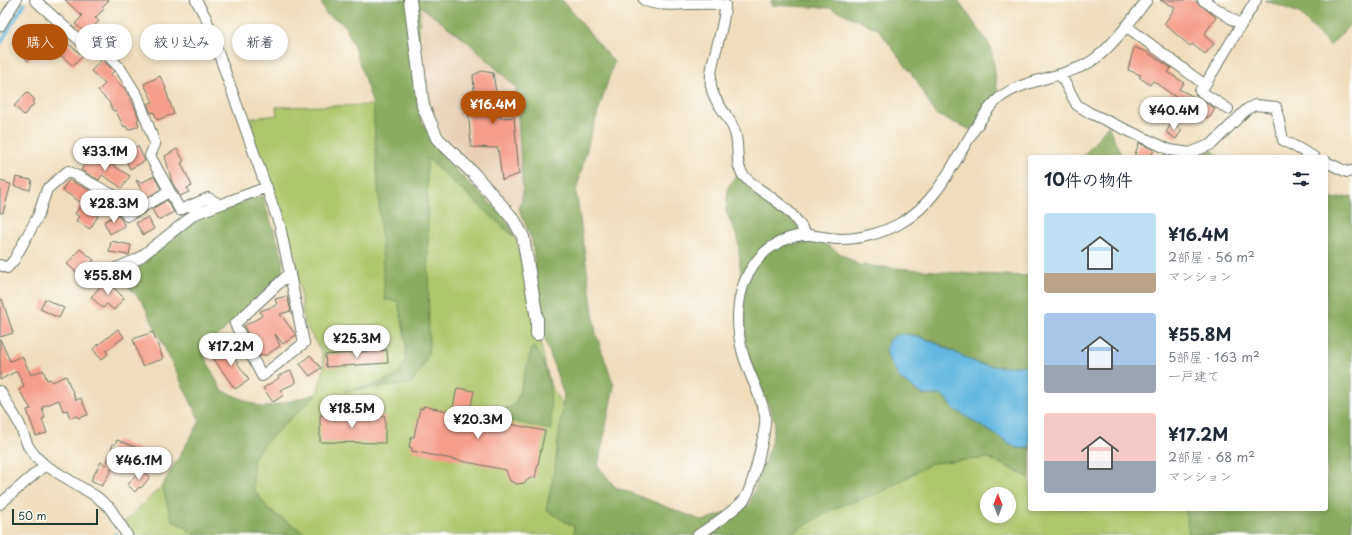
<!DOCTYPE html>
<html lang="ja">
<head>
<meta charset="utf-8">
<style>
  body { margin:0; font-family:"Playpen Sans","Klee One",sans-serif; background:#f2f2f3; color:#1f2937; height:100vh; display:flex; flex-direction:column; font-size:15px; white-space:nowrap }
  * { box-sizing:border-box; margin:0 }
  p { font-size:13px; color:#747a83 }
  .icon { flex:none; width:22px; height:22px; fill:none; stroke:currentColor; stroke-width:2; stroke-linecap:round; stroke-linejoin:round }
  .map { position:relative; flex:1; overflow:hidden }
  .sheet { position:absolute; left:1028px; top:155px; width:300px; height:356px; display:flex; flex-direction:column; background:#fff; border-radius:4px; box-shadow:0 2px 6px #0003 }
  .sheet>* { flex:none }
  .guide { position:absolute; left:12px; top:24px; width:380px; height:36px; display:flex; gap:8px }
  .needle { width:26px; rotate:359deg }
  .controls { position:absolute; left:980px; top:487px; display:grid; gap:8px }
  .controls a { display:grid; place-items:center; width:36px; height:36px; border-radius:50%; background:#fff; box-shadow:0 2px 6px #0003; font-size:20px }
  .scale { position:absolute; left:12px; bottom:10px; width:86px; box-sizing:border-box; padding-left:4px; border:2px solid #1f3d34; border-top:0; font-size:11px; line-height:14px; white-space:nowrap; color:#1f3d34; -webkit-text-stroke:3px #fdfcf7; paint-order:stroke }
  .price { position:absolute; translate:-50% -34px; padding:0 9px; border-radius:14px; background:#fff; color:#222; font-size:13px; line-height:26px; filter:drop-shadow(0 1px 2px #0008) }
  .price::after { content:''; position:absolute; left:50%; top:24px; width:12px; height:9px; margin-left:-6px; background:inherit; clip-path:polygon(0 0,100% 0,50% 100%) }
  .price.current { background:#b45309; color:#fff }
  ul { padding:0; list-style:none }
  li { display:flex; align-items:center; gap:12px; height:100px; padding:0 16px }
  li span { display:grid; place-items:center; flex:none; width:112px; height:80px; border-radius:4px; color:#555 }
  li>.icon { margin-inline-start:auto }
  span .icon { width:48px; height:48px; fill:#fffc; stroke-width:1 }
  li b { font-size:17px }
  h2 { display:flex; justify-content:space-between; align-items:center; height:48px; padding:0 16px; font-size:17px }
  .chip { padding:0 14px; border-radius:18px; background:#fff; box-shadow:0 2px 6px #0003; font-size:14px; line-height:36px }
  .chip.current { background:#b45309; color:#fff }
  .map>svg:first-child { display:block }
  .built { fill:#e7d0b6 }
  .green { fill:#afc76c; stroke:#678250; fill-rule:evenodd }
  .forest { fill:#8bac60; stroke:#55744a }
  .water { fill:#64b7e0; stroke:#427a8a }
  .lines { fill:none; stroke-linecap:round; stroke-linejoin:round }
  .stream { stroke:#64b7e0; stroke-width:3.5 }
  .building { fill:#f59e89 }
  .minor-casing { stroke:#687564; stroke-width:12 }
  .tertiary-casing { stroke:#687564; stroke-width:14 }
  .minor { stroke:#fff; stroke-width:10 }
  .tertiary { stroke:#fff; stroke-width:12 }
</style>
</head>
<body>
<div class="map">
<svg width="1352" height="535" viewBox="0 0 1352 535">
  <rect width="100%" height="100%" fill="#fdfcf7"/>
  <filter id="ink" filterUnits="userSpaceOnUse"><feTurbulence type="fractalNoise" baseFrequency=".025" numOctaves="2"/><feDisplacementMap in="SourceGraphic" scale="8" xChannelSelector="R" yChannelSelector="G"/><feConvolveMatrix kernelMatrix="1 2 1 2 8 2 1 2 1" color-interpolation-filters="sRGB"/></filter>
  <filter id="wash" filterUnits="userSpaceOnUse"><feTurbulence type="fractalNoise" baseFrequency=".012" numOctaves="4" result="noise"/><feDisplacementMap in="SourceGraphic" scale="16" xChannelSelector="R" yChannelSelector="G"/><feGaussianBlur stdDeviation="0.9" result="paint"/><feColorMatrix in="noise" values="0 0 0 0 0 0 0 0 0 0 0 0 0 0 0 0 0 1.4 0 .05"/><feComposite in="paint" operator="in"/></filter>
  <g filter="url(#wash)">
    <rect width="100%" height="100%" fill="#efddbc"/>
    <path class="built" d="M420 5 468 42 516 87 523 194 519 209 500 196 447 144 431 110 426 94Z"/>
    <path class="green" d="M373 105 504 216 515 236 550 384 597 466 615 487 703 521 749 505 872 420 1030 349V509H1237L1260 535H253L201 435 317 394 324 368 322 353 304 323 296 256 245 119 277 115 276 107ZM987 494H1009V516H987Z
      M162 486 172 520 198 535H132L123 523Z"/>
    <path class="forest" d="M320 0H562L614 62 590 137 576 191 596 334 614 386 598 466 615 487 703 521 749 505 772 440 775 421 747 353 738 239 726 211 728 187 737 174 788 216 799 228 859 265 970 274 1030 276V365C1013 366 994 369 978 363 952 353 925 330 896 335L888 358 900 379 923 395H940L946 398 954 409 1017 448H1030V478L989 458 932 463 882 492 835 508 789 535H574V527L546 510 555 467 564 395 543 334 532 241 519 209 523 194 516 87 468 42 420 6 417 102 420 118 438 150 449 164 504 216 515 236 512 235 427 158 429 344C428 361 421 371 410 384L344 391C357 388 385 383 395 376 416 363 401 322 398 301L385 300 373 105 355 49 344 24 326 14Z
      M771 0H958L989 44 993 58 998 96 971 130 935 114 917 81 878 29 831 8 771 5Z
      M1264 0H1352V22L1330 46 1299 13Z
      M1108 125 1122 157H1083Z
      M1212 150 1220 157H1163L1166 152 1197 156Z
      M262 196 283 258 282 274 202 351 221 390 263 408 317 394 269 439 253 458V488L269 510 308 535H198L172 520 162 486 200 421 143 303 115 271 204 215 224 206Z
      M1352 196V535H1189L1185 509H1326V200Z
      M532 348H535C553 373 551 401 551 430L500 418 503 410 512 406 517 400Z"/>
    <path class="water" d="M903 334 917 336 933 342 979 364 1000 367 1030 365V448H1017L954 409 946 398 940 395H923L900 379 888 358 886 347 889 340 896 335Z"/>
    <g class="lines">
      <path class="stream" d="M0 44 24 4
        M115 535 116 534"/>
    </g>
    <g id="blocks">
      <path class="building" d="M65 0H109L102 7 104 9 95 18 99 21 87 34 75 24 82 16Z
        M1160 0H1194L1216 17 1204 35 1214 44 1205 54 1192 44 1190 46 1164 24 1175 8Z
        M22 32 39 50 28 61 12 42Z
        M59 36 83 56 73 66 50 46Z
        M1134 47 1147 52 1171 68 1168 72 1184 83 1179 89 1215 108 1211 116 1208 118 1193 110 1191 113 1182 107 1184 103 1153 81 1150 85 1139 77 1141 75 1128 70Z
        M102 59 114 71 110 75 125 89 135 108 139 119 137 120 139 126 128 130 126 126 124 127 115 110 113 111 109 102 98 91 105 84 91 71Z
        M482 71 493 73 500 118 514 117 519 174 502 180 498 148 471 147 468 107 475 104 473 75Z
        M160 76 166 88H165L174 114 157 120 154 112 151 113 147 104 153 102 144 84Z
        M27 92 35 100 32 102 34 104 24 115 14 106Z
        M1172 123 1182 130 1176 139 1166 132Z
        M1139 143 1154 150 1151 157H1134Z
        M138 146 145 161 130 169 123 154Z
        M177 149 184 161 181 163 192 186 187 188 189 192 180 196 172 182 165 156Z
        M89 156 109 167 111 164 130 176 122 188 102 175 99 180 81 170Z
        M154 176 161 189 146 198 136 180 141 183Z
        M16 177 32 180 30 190 14 186Z
        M69 180 103 197 93 213 98 216 90 229 76 221 79 216 75 214 82 203 62 190Z
        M0 181 11 184 3 213H0Z
        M167 200 174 212 158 220 152 209Z
        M118 214 125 226 110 234 104 222Z
        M148 217 154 229 143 235 136 223Z
        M111 241 131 245 129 255 109 252Z
        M80 249 94 260 81 276 67 264Z
        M106 280 124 298 114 310 107 304 103 308 91 297Z
        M287 296 291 311 280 314 296 335 283 344 275 334 280 346 265 356 264 354 259 357 244 326 262 316 260 311 277 305 275 299Z
        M2 299 13 333 0 337V300Z
        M45 299 64 308 59 318 40 309Z
        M118 329 124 337 106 351 108 354 101 360 93 349Z
        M153 332 163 359 142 366 133 339Z
        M0 339 10 361 22 356 31 375 43 370 47 380 50 379 52 382 66 376 76 400 81 398 88 415 78 418 77 416 70 418 67 410 63 411 59 400 42 407 45 418 42 419 47 433 36 436 27 410 31 409 19 390 24 386 17 371 0 380Z
        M230 345 238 355 234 358 249 380 235 389 213 358Z
        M387 350 388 363 326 367 325 355Z
        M310 355 321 368 310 376 300 364Z
        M291 371 296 383 280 390 284 395 273 402 263 388 279 378 278 376Z
        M457 388 474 391 469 416 545 431 535 478 532 477 524 483 517 484 510 481 506 470 412 451V448L409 447 411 437H414L420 408 423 409V406L452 412Z
        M320 415 385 416V443L320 442Z
        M117 440 138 448 137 452 138 453 133 468 116 462 102 486 91 480 101 462 106 465 113 444H115Z
        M140 469 150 477 141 488 139 487 135 492 128 485Z"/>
    </g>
  </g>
  <g filter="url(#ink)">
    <use href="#blocks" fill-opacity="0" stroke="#687564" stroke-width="1"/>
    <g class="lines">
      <defs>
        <path id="minor" d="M35 0 88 48 99 47 120 68 138 97 155 144 150 156 180 210 208 198 219 204
          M196 0 206 18 280 226 304 343 262 376 235 324 290 273
          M644 0C663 10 702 0 725 5 725 30 708 64 711 86 713 104 733 117 736 137 739 149 735 164 743 175 752 186 765 192 776 201 789 210 799 221 806 235
          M1203 0 1235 21
          M0 26 16 0
          M1126 26 1205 85 1256 0
          M1060 74 1077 105 1090 113 1170 150 1190 153 1212 144 1247 109 1255 105 1276 107 1283 140 1314 157
          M1205 85 1200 91 1228 109
          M1326 162 1347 172 1352 171
          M0 265 7 268 14 260 38 216 47 189 68 171 115 196 127 216 169 192
          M116 268 138 259 195 214 267 187
          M0 391 19 423 28 446 36 457 45 465 97 497 110 508 127 535
          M0 504 45 465
          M698 535C713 525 730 514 743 501 752 492 767 428 765 415 761 395 749 375 743 354 734 322 736 284 759 258 770 245 791 234 809 235 819 236 830 239 841 239 860 239 882 233 899 224 947 198 959 142 993 104 1017 77 1067 80 1096 58 1115 43 1132 19 1147 0"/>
        <path id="tertiary" d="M410 0 423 106 437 138 474 174 514 220 523 237 537 319V334"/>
      </defs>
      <use href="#minor" class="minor-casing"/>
      <use href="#tertiary" class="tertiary-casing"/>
      <use href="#minor" class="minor"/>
      <use href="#tertiary" class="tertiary"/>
    </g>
  </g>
</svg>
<div class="controls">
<a><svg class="needle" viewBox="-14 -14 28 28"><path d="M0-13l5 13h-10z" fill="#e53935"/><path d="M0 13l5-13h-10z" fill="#747a83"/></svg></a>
</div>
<div class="scale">50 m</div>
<b class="price current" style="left:493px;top:125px">¥16.4M</b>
<b class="price" style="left:1174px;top:131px">¥40.4M</b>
<b class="price" style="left:105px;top:172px">¥33.1M</b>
<b class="price" style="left:114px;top:224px">¥28.3M</b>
<b class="price" style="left:108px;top:296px">¥55.8M</b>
<b class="price" style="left:357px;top:359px">¥25.3M</b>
<b class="price" style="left:231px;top:367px">¥17.2M</b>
<b class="price" style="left:352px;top:429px">¥18.5M</b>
<b class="price" style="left:478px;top:440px">¥20.3M</b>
<b class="price" style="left:139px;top:481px">¥46.1M</b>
<div class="guide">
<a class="chip current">購入</a>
<a class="chip">賃貸</a>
<a class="chip">絞り込み</a>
<a class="chip">新着</a>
</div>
<section class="sheet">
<h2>10件の物件<svg class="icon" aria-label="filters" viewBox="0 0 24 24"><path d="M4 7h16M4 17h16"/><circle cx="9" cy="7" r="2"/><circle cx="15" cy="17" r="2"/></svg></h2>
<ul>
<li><span style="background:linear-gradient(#bfe0f5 75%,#b9a48a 0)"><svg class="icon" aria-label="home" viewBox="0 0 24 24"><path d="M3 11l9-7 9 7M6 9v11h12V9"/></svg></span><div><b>¥16.4M</b><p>2部屋 · 56 m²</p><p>マンション</p></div></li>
<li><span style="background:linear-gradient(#a9c7e8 65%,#9aa5b1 0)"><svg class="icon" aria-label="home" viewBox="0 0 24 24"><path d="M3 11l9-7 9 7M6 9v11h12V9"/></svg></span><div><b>¥55.8M</b><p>5部屋 · 163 m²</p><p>一戸建て</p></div></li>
<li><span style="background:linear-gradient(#f6c9c9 60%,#9aa5b1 0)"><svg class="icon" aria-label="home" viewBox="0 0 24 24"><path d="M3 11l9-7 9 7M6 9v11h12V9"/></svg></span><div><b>¥17.2M</b><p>2部屋 · 68 m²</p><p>マンション</p></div></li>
</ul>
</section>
</div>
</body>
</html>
